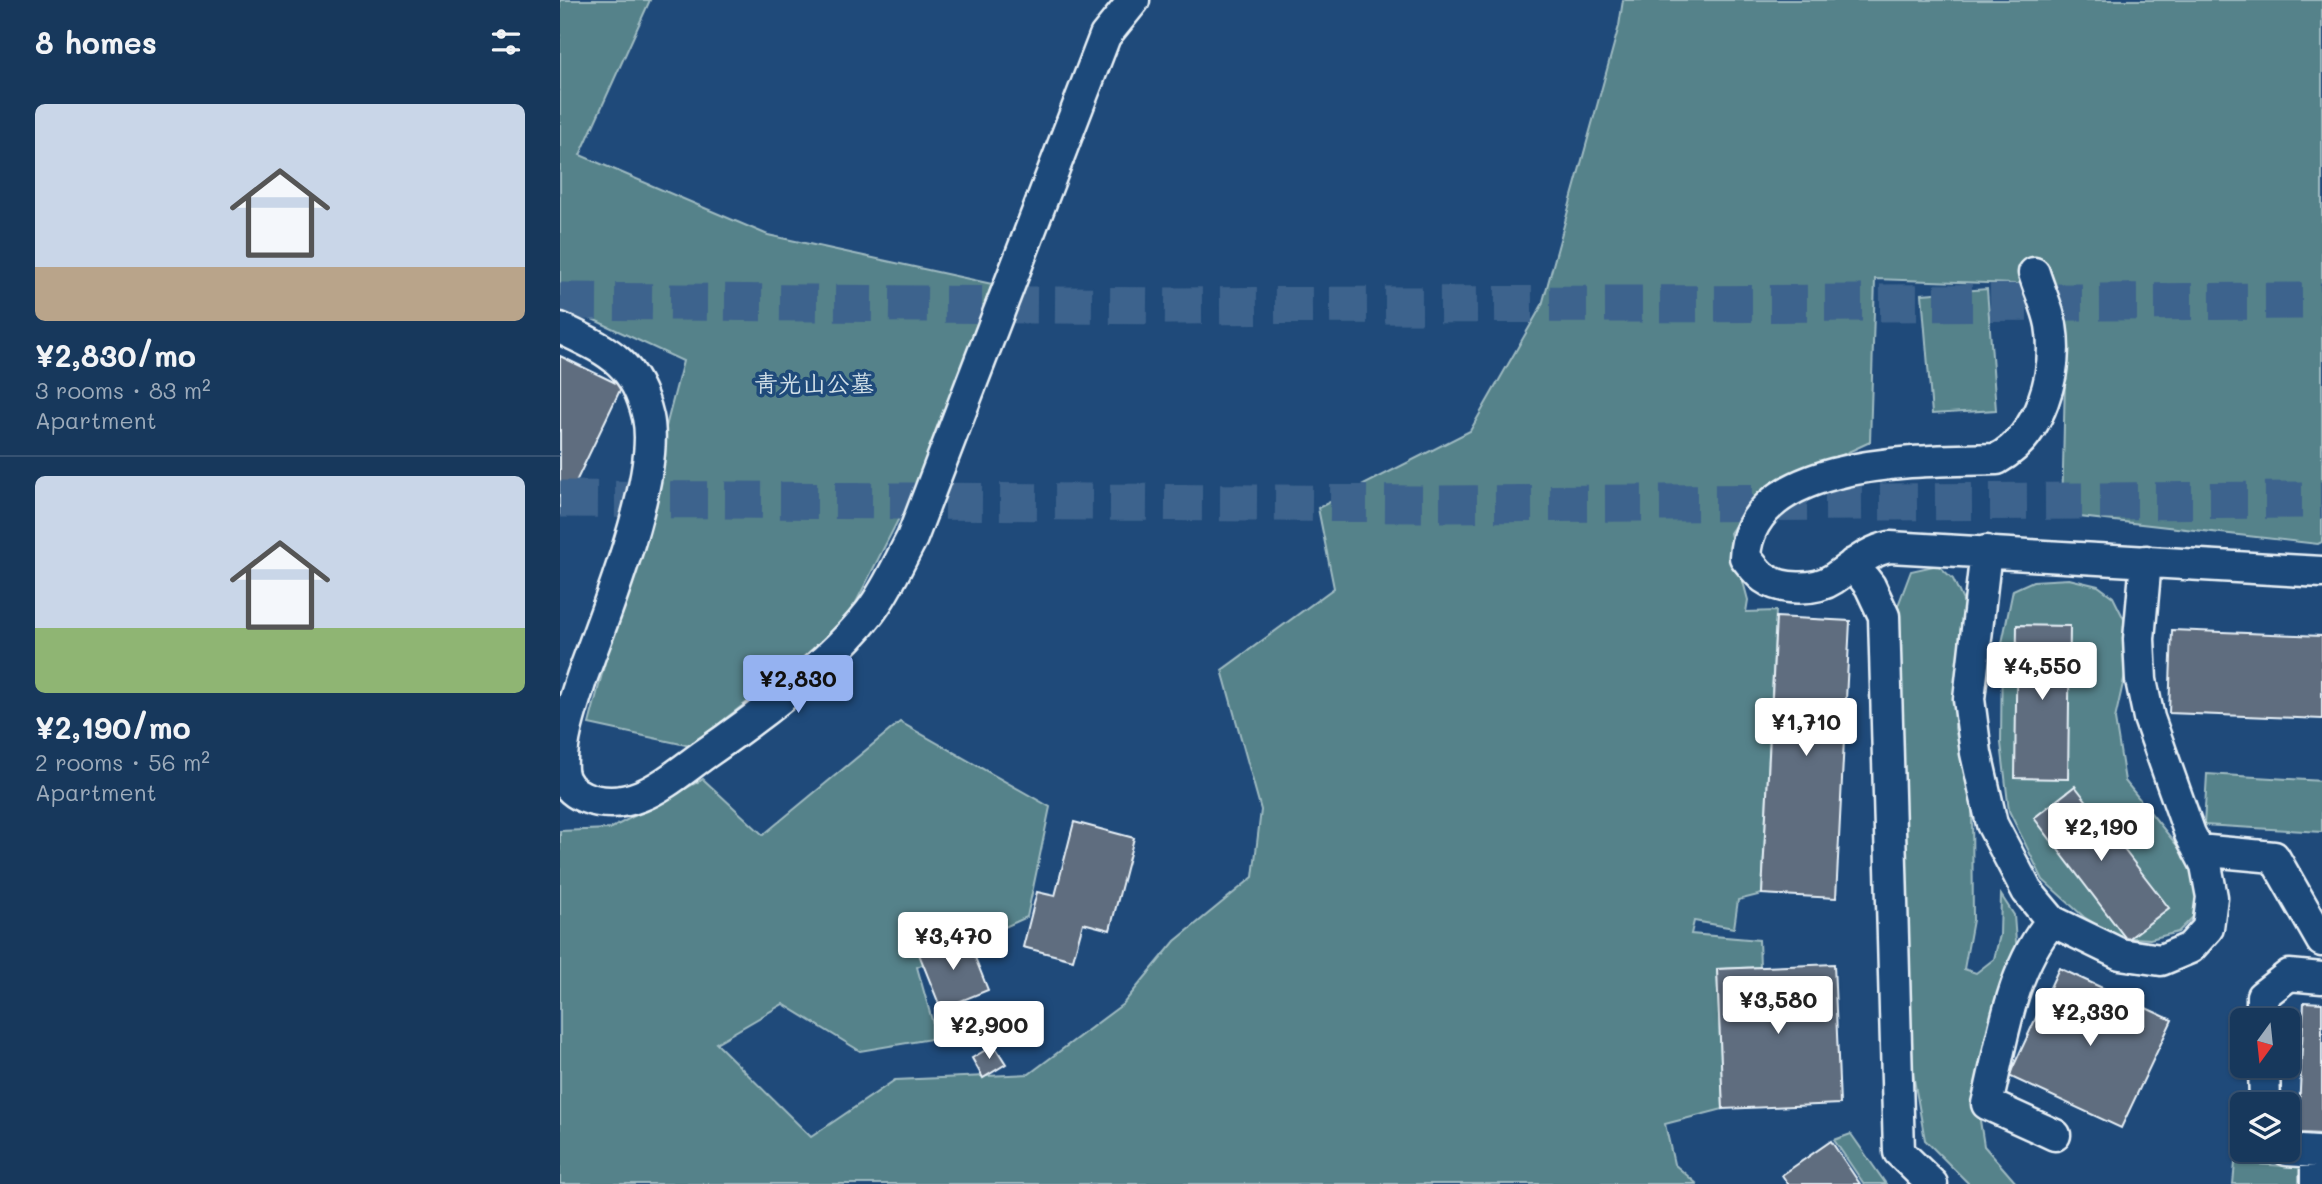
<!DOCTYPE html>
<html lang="en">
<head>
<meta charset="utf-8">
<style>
  body { margin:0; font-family:Mali,"LXGW WenKai TC",sans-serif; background:#203f62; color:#f1f3f6; height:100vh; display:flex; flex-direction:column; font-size:26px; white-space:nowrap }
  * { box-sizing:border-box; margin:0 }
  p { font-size:23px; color:#9eacbb }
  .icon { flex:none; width:38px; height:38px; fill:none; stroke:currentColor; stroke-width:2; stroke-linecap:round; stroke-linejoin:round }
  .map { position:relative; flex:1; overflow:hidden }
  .sheet { display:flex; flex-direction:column; background:#17385c; width:560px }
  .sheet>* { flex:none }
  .needle { width:46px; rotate:195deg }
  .fabs { position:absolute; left:1670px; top:1008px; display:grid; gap:14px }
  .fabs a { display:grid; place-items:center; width:70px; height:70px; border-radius:10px; background:#17385c; box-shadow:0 2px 5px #0004,0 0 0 2px #365272; font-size:35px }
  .price { position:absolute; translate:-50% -60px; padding:0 16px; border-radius:7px; background:#fff; color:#222; font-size:23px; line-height:46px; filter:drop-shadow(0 2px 4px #0008) }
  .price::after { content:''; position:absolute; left:50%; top:42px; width:21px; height:16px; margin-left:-10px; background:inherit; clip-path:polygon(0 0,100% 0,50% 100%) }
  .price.selected { background:#95b2f1; color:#111 }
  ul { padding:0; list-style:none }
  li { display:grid; align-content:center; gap:14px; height:371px; padding:0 35px }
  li+li { border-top:2px solid #365272 }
  li span { display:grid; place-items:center; height:217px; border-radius:10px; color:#555 }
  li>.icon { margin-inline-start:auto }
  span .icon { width:126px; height:126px; fill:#fffc; stroke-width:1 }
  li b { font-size:30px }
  h2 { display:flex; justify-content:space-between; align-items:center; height:84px; padding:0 35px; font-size:30px }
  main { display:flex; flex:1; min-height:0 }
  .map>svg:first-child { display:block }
  .green { fill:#55828a; stroke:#9ebac1; stroke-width:2 }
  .building { fill:#5f6d7f; stroke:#e8f1f8; stroke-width:2 }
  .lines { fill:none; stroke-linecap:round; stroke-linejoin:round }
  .major-tunnel { stroke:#3d638d; stroke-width:37; stroke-dasharray:37 18; stroke-linecap:butt }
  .minor-casing { stroke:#e8f1f8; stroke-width:35 }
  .minor { stroke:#1f4a7a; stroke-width:30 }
  .labels { text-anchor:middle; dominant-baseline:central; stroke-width:7; stroke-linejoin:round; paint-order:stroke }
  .park-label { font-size:24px; fill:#d2e0e8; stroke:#1f4a7a }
</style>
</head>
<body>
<main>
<section class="sheet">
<h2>8 homes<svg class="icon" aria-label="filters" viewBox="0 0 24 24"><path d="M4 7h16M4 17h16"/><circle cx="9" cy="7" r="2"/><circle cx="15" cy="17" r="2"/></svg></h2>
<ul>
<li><span style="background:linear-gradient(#c9d6e8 75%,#b9a48a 0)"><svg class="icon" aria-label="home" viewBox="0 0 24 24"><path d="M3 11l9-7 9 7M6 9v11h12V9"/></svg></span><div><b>¥2,830/mo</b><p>3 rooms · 83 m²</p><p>Apartment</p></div></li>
<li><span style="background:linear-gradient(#c9d6e8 70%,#8fb573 0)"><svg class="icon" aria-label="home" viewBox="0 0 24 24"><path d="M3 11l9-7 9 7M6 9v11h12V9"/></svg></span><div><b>¥2,190/mo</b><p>2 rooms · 56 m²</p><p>Apartment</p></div></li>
</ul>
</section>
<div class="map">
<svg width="1762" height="1184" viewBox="0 0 1762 1184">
  <rect width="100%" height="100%" fill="#1f4a7a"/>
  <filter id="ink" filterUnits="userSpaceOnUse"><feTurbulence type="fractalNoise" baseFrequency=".0143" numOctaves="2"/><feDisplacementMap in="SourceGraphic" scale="14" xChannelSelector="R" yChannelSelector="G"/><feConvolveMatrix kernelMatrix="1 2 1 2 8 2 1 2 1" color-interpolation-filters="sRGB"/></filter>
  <g filter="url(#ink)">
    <path class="green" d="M0 0H90L20 155 208 235 432 284 362 473 283 628 130 746 29 724 123 361 0 304Z
      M1063 0H1762V542L1758 544 1502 515 1507 286 1315 279 1310 442 1197 494 1170 533 1188 600 1186 612 1216 611 1202 894 1178 900 1174 928 1134 921 1131 934 1199 940 1200 967 1157 969 1163 1109 1105 1124 1114 1164 1137 1184H0V831L50 829 143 779 203 835 340 722 490 807 467 917 357 967 377 1038 300 1051 223 1004 156 1043 251 1137 335 1080 469 1074 563 1004 615 941 693 877 701 810 662 670 774 588 758 508 910 431 982 305 1059 26Z
      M1427 289 1436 410 1372 414 1362 294Z
      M1378 565 1393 579 1406 607 1395 728 1412 808 1413 920 1404 969 1416 973 1434 959 1440 935 1441 895 1454 915 1457 956 1417 1101 1424 1146 1457 1184H1409L1365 1140 1345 1030 1336 611 1351 571Z
      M1509 579 1538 586 1553 597 1564 619 1566 670 1555 719 1565 781 1628 859 1642 884 1641 909 1618 932 1590 939 1556 937 1524 917 1483 880 1449 811 1441 743 1442 643 1453 590 1473 581Z
      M1647 774 1762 781V832L1644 825Z
      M1291 1134 1326 1184H1304L1274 1140Z
      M1675 1163 1747 1167 1746 1184H1673Z"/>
    <path class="building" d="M0 356 62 386 0 515Z
      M1216 617 1290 621 1276 898 1202 894Z
      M1457 625 1510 626 1508 779 1455 778Z
      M1612 630 1762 636V719L1609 713Z
      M1515 786 1609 908 1567 940 1474 818Z
      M514 822 574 838 550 930 523 923 513 960 463 947 477 892 495 896Z
      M406 935 428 990 381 1009 359 954Z
      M1274 964 1280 1104 1163 1109 1157 969Z
      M1499 968 1612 1020 1561 1128 1449 1076Z
      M1744 1002 1762 1003V1134L1738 1133Z
      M434 1045 446 1064 423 1078 412 1058Z
      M1271 1141 1300 1184H1228L1222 1175Z"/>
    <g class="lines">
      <path class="major-tunnel" d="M0 301 609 306 1762 301
        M0 499 875 504 1762 500"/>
      <defs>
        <path id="minor" d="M1474 273C1479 290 1488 308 1491 325 1499 373 1480 436 1437 459 1366 461 1190 456 1185 557 1191 564 1197 573 1204 578 1221 590 1255 591 1273 579 1291 567 1308 551 1330 547L1762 572
          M0 328C48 351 75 361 88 417 101 477 44 616 22 677 13 705 0 740 2 770 3 783 12 792 24 797 71 815 106 782 142 756 197 718 270 664 310 612 327 590 339 562 352 538L545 36 574 0
          M1426 551 1409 699 1416 753 1432 824 1467 891 1492 921 1560 954 1601 960 1630 948 1648 928 1652 897 1646 865 1630 834 1589 718 1581 680 1579 639 1586 561
          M1293 564 1310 586 1324 616 1339 1152 1372 1184
          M1638 850 1714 857 1762 941
          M1492 921C1450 969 1442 1044 1427 1104L1495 1135
          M1702 1020V996L1729 975 1762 978
          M1704 1066 1705 1104
          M1727 1150 1756 1152V1184"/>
      </defs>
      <use href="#minor" class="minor-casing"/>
      <use href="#minor" class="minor"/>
    </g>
  </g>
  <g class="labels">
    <g class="park-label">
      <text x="254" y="382">青光山公墓</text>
    </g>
  </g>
</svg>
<div class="fabs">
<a><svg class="needle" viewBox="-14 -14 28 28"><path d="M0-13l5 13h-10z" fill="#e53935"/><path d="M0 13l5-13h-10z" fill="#9eacbb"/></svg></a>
<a><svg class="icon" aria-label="layers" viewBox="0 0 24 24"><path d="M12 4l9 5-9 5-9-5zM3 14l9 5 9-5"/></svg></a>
</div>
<b class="price" style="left:1482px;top:702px">¥4,550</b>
<b class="price selected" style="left:238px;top:715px">¥2,830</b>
<b class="price" style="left:1246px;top:758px">¥1,710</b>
<b class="price" style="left:1541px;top:863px">¥2,190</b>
<b class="price" style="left:393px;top:972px">¥3,470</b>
<b class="price" style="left:1218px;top:1036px">¥3,580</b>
<b class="price" style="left:1530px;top:1048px">¥2,330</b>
<b class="price" style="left:429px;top:1061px">¥2,900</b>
</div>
</main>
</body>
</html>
